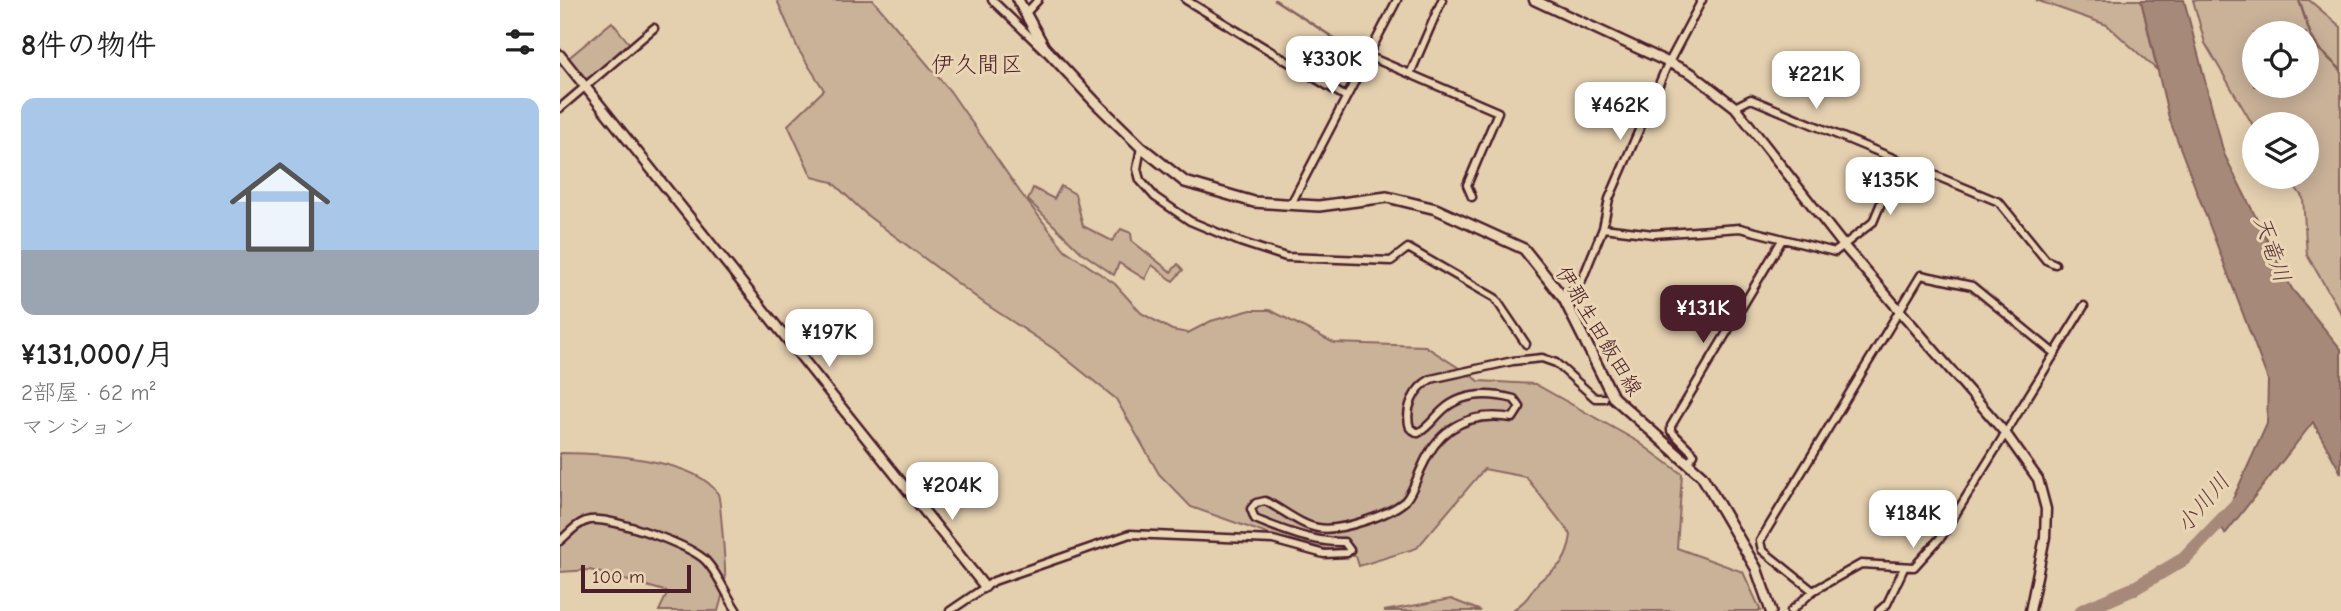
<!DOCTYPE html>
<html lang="ja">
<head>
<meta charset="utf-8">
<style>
  body { margin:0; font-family:"Comic Neue","Klee One",sans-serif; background:#f6f6f6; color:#222; height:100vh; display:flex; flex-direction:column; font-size:26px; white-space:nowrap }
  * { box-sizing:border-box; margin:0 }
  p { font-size:23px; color:#767676 }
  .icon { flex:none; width:38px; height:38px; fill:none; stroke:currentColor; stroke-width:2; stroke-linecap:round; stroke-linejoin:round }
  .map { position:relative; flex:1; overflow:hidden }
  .details { display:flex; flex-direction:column; background:#fff; width:560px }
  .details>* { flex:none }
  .fabs { position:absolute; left:1682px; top:21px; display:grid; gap:14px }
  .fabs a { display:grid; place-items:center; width:77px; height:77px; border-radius:50%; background:#fff; box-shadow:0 4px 18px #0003; font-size:35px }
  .scale { position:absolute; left:21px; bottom:18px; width:110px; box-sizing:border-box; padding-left:7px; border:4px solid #4a1f2b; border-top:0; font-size:19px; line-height:24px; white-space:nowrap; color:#4a1f2b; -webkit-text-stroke:5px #ead6b4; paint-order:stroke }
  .price { position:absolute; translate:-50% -60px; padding:0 16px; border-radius:14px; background:#fff; color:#222; font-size:23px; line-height:46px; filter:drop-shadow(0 2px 4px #0008) }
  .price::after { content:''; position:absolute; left:50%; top:42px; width:21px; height:16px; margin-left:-10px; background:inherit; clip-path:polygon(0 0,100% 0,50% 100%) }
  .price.current { background:#4a1f2b; color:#fff }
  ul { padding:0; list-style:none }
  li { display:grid; align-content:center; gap:14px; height:371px; padding:0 21px }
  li+li { border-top:2px solid #e0e0e0 }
  li span { display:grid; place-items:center; height:217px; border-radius:14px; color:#555 }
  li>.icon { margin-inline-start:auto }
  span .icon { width:126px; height:126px; fill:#fffc; stroke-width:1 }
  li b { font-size:30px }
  h2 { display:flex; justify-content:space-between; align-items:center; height:84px; padding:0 21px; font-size:30px }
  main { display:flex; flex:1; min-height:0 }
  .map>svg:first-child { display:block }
  .green { fill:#cab299; stroke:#8a6862; stroke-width:2; fill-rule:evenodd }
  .water { fill:#a7897a; stroke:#825f5a; stroke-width:2 }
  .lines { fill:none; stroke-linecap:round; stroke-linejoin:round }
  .stream { stroke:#825f5a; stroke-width:2.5 }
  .river { stroke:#a7897a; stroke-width:14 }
  .street-casing { stroke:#4a1f2b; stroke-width:11 }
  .secondary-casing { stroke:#4a1f2b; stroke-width:13 }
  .primary-casing { stroke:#4a1f2b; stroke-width:14 }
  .street { stroke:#ead6b4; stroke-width:6 }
  .secondary { stroke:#ead6b4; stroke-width:8 }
  .primary { stroke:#ead6b4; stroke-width:9 }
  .labels { text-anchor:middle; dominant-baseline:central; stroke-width:6; stroke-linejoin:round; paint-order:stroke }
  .street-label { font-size:21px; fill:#4a1f2b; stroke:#ead6b4 }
  .neighbourhood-label { font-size:23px; fill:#4a1f2b; stroke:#ead6b4 }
  .water-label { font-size:23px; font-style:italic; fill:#613a3f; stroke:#ead6b4 }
</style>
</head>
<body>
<main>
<section class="details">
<h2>8件の物件<svg class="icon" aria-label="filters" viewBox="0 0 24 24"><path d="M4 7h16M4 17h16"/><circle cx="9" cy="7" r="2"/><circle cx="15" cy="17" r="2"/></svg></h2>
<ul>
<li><span style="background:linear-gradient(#a9c7e8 70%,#9aa5b1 0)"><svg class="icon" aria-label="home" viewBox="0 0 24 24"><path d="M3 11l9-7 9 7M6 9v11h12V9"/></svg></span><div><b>¥131,000/月</b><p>2部屋 · 62 m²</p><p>マンション</p></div></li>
</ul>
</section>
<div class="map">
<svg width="1781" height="611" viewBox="0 0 1781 611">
  <rect width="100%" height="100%" fill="#e4cfaf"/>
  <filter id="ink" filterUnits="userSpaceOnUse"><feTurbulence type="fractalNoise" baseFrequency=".0143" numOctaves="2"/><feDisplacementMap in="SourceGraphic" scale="14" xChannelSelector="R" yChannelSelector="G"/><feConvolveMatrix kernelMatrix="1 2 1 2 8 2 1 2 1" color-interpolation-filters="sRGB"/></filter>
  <g filter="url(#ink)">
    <path class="green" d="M217 0H313L390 91 460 192 505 250 555 284 581 313 612 330 628 333 651 321 691 310H710L774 343 865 346 919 381 975 384 1077 441 1122 474 1117 548 1183 572 1201 611H951C972 599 970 589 982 579 1002 564 1007 561 1011 535L966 477 924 469 857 548 799 566 796 556 716 537 631 507 599 474 556 399 494 349 424 303 308 216 272 182 252 177 228 125 264 90 238 49Z
      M1476 0H1581L1597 70 1547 25Z
      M1633 0H1749L1781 27V313L1747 255 1743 198 1728 177H1746V124L1694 127 1645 43ZM1694 33H1746V86H1694Z
      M52 22 72 47 25 87 5 61Z
      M501 186 515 194 523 226 552 241 561 229 571 233 572 241 611 272 618 264 623 270 613 281 592 265 585 279 559 263 554 275 521 252 468 200 473 188 494 199Z
      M0 453C38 453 137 458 158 494 160 497 166 571 165 579 164 590 161 601 158 611H99L108 592 30 570 0 572Z
      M891 599 921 611H824Z"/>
    <path class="water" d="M1581 0H1624L1664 154 1732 289 1781 349V473L1753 422 1665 534 1661 525 1707 424 1708 380 1609 118Z"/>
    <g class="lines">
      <path class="stream" d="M715 0 802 56
        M1739 0 1751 36 1759 49 1781 70"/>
      <path class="river" d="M1522 611 1573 589 1624 559 1677 504"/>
      <defs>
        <path id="street" d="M432 0 485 51
          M626 0 786 97
          M466 13 478 0
          M808 56 850 74 882 0
          M850 74 938 112 907 185 912 197
          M1175 107 1191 99 1439 202 1486 260 1495 264
          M0 108 94 28
          M581 147 577 169 580 180 595 197 630 221 680 242 726 257 831 261 848 248 935 298 966 344
          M731 204 837 0
          M1043 228 1093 234 1180 228 1275 252 1313 222 1339 160
          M1004 299 1022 280 1043 228 1049 199 1106 68 1142 0
          M1129 462 1134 454 1111 431V426L1222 240
          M0 541C9 533 18 522 30 520 52 517 131 545 146 561 159 575 166 595 177 611
          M1253 591 1202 550 1200 541 1361 275 1412 286 1495 354
          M390 611 434 581 570 534 713 540 764 554 787 553 790 550 784 542C754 543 722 530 695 519L691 509 696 503 705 501C722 509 740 525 758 528 780 532 829 515 845 501 853 492 857 477 862 467 879 427 910 411 953 418L960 407 954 399C930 393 903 392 883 410 875 417 868 428 858 433L850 428C844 409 854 388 871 379L953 361 982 358 996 363 1035 398H1044
          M1231 611 1253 591 1301 564 1354 567 1382 536 1524 306
          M1319 611 1327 604 1344 568"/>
        <path id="secondary" d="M974 0 1131 73 1175 107 1284 246 1446 434 1478 479 1486 509 1485 537 1470 611
          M0 55 425 587"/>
        <path id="primary" d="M458 0 484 47 536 103 581 147 625 182 694 202 724 204 759 206 827 197 876 209 964 249 1004 299 1053 397 1142 476 1196 568 1211 611"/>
      </defs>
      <use href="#street" class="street-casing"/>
      <use href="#secondary" class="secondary-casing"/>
      <use href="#primary" class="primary-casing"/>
      <use href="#street" class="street"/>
      <use href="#secondary" class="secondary"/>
      <use href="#primary" class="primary"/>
    </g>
  </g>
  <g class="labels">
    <g class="street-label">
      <text transform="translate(1039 331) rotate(59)">伊那生田飯田線</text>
    </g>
    <g class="neighbourhood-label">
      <text x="417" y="64">伊久間区</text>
    </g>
    <g class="water-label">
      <text transform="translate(1712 249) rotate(71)">天竜川</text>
      <text transform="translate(1643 503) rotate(-50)">小川川</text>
    </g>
  </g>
</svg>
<div class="fabs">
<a><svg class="icon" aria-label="locate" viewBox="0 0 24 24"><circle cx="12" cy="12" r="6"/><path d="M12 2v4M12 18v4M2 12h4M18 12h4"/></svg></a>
<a><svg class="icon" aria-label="layers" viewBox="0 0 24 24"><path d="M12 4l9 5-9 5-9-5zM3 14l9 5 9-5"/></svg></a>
</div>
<div class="scale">100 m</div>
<b class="price" style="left:772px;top:96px">¥330K</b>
<b class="price" style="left:1256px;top:111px">¥221K</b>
<b class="price" style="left:1060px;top:142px">¥462K</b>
<b class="price" style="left:1330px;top:217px">¥135K</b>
<b class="price current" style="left:1143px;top:345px">¥131K</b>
<b class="price" style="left:269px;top:369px">¥197K</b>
<b class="price" style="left:392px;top:522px">¥204K</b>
<b class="price" style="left:1353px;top:550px">¥184K</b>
</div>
</main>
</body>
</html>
